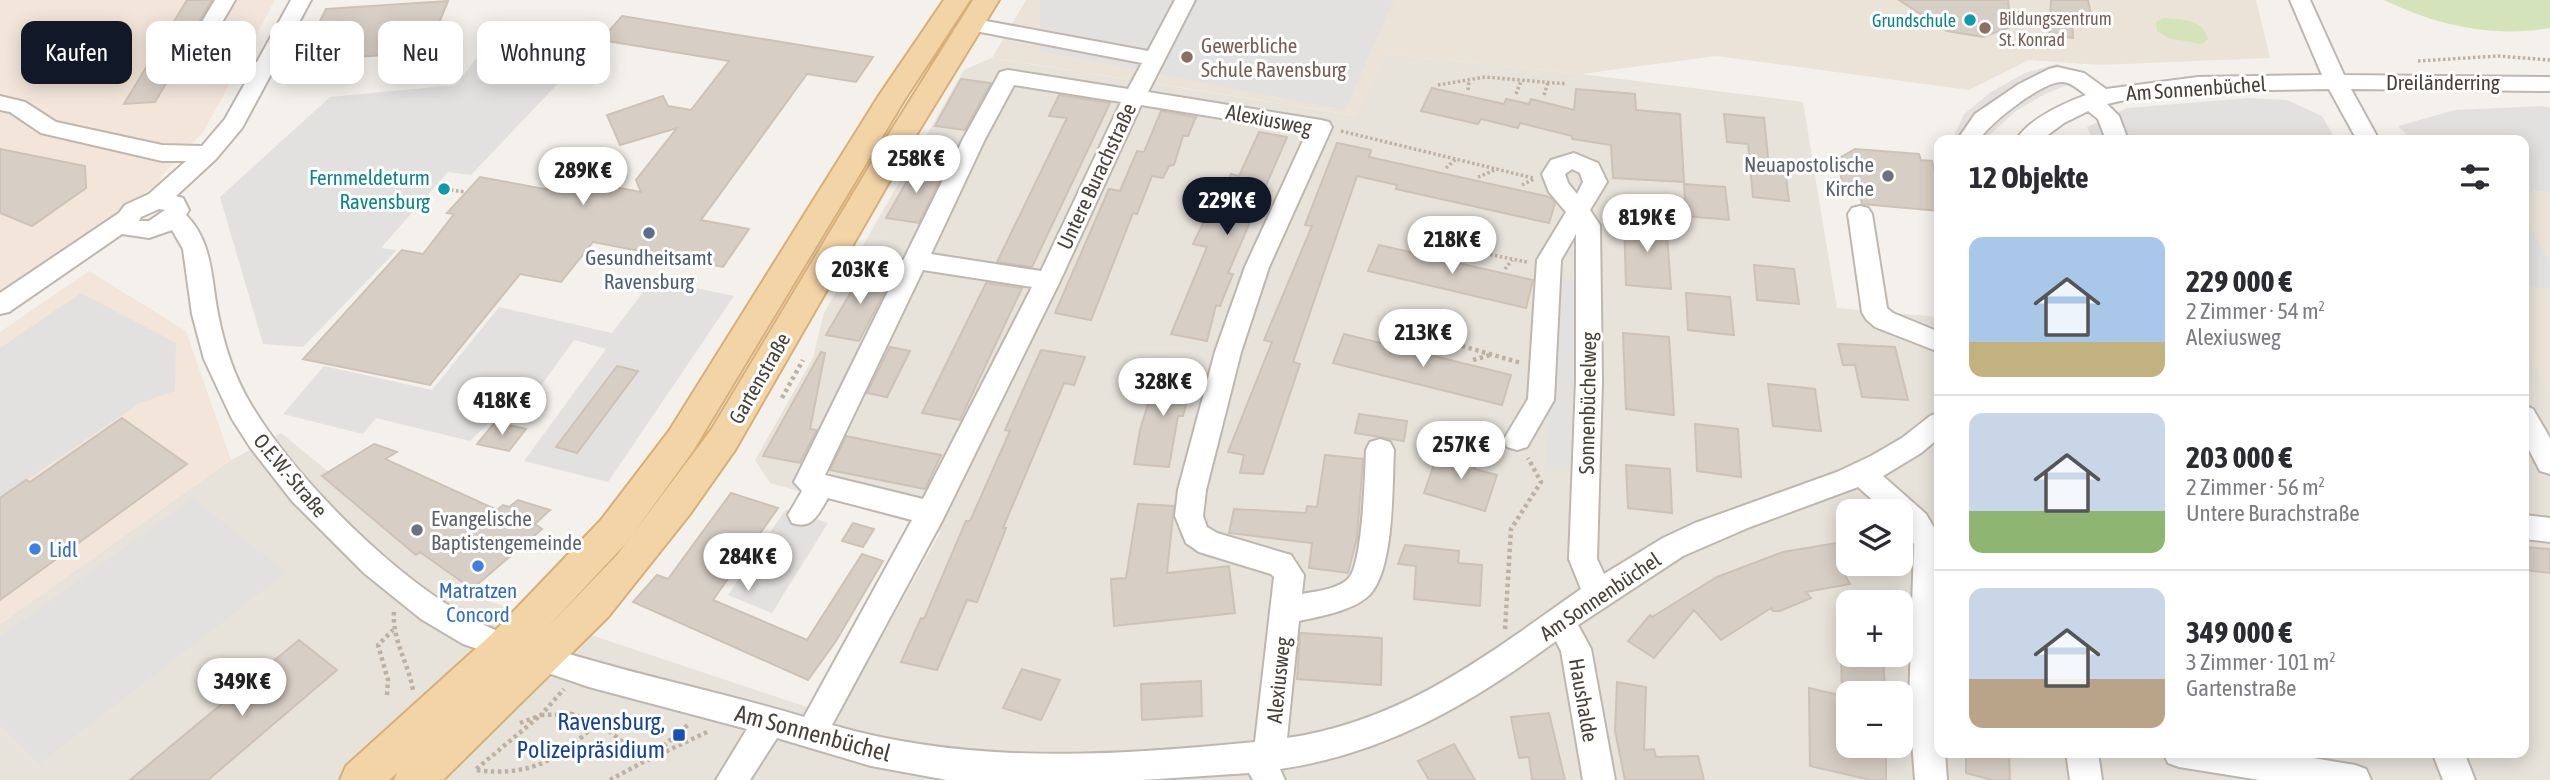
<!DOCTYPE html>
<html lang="de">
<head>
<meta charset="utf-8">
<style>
  body { margin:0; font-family:"Asap Condensed",sans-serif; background:#f7f7f7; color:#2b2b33; height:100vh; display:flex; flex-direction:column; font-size:26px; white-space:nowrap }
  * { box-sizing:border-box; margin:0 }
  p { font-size:23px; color:#7c7c81 }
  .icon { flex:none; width:38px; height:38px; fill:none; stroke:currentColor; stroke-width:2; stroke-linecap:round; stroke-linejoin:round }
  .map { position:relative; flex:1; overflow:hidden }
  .sheet { position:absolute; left:1934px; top:135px; width:595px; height:623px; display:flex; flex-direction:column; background:#fff; border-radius:14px; box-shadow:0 4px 18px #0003 }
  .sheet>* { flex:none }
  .banner { position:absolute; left:21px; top:21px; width:665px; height:63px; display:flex; gap:14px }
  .controls { position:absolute; left:1836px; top:499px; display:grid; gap:14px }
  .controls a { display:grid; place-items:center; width:77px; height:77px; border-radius:14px; background:#fff; box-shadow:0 4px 18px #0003; font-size:35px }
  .price { position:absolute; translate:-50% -60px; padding:0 16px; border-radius:24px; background:#fff; color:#222; font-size:23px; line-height:46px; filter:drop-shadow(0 2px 4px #0008) }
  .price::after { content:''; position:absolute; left:50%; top:42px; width:21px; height:16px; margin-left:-10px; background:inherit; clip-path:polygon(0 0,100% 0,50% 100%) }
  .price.active { background:#111827; color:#fff }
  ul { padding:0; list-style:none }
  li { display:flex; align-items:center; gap:21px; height:175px; padding:0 35px }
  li+li { border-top:2px solid #e1e1e2 }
  li span { display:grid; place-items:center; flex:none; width:196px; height:140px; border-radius:14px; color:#555 }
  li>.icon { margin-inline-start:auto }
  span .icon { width:84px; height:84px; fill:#fffc; stroke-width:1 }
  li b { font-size:30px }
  h2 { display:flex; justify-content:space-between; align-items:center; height:84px; padding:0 35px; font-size:30px }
  .chip { padding:0 24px; border-radius:14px; background:#fff; box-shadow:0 4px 18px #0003; font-size:24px; line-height:63px }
  .chip.active { background:#111827; color:#fff }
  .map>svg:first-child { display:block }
  .residential { fill:#e7e2da; fill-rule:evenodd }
  .commercial { fill:#f3e5da }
  .education { fill:#ebe3d7 }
  .green { fill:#d5e3ba }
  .parking { fill:#e3e1df }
  .building { fill:#d7cec5; stroke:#cec2b6; stroke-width:2 }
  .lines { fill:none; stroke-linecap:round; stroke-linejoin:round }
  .minor-casing { stroke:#bfb7af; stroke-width:4 }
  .major-casing { stroke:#d7af77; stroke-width:4 }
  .path-far1 { stroke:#bfb1a2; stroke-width:3.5; stroke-dasharray:2.5 2.5; stroke-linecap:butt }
  .path { stroke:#bfb1a2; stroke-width:4.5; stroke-dasharray:3.5 3.5; stroke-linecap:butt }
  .minor { fill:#fff; fill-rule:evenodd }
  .major { fill:#f3d4a6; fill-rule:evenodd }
  .culture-dot { fill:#0f9aa8; stroke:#fff; stroke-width:2.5 }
  .education-dot { fill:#8d6e63; stroke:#fff; stroke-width:2.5 }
  .worship-dot { fill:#6b7280; stroke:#fff; stroke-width:2.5 }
  .service-dot { fill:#5c6f8a; stroke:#fff; stroke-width:2.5 }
  .shop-dot { fill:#3f7fe0; stroke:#fff; stroke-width:2.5 }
  .transit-dot { fill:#1a4fb4; stroke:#fff; stroke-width:2.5 }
  .labels { text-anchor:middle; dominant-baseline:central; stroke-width:6; stroke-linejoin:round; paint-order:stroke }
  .far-education-label { font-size:18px; fill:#785e54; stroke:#fff; text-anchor:start }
  .far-culture-label { font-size:18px; fill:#0d838f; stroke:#fff; text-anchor:end }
  .education-label { font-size:21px; fill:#785e54; stroke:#fff; text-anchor:start }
  .street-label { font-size:21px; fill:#48413a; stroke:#fff }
  .worship-label { font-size:21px; fill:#5b616d; stroke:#fff; text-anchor:end }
  .culture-label { font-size:21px; fill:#0d838f; stroke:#fff; text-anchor:end }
  .service-label { font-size:21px; fill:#4e5e75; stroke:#fff }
  .shop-label { font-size:21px; fill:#366cbe; stroke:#fff; text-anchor:start }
  .near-transit-label { font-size:24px; fill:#164399; stroke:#fff; text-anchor:end }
  .near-street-label { font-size:24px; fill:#48413a; stroke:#fff }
</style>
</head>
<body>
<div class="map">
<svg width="2550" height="780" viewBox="0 0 2550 780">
  <rect width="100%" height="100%" fill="#f4f1ec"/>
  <path class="residential" d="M1384 54 1581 74 1803 102 1837 308 1939 317V752H2524V344L2550 391V780H0V624L231 460 281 433 486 600 837 717 941 531 770 483 755 460 813 358 824 313 964 70 991 58 1357 116ZM1848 511H1900V564H1848ZM1848 602H1900V654H1848ZM1848 693H1900V746H1848Z"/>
  <path class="commercial" d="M0 0H275L204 131 162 175 158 184 0 293Z
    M89 271 186 331 231 460 0 624V332Z"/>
  <path class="education" d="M1026 0H2256L2270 58 2099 65 2029 60 1969 90 1716 56 1581 74 1384 54 1358 116 992 58Z
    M2538 191 2550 192V391L2524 344V194Z"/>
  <path class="green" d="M2384 0H2550V28C2493 38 2435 25 2384 0Z
    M2163 18C2181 20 2203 18 2208 39L2202 44 2168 38 2157 31 2156 22Z"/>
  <path class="parking" d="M1040 0H1394L1345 110 1040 51Z
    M493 38 586 54 471 175 448 172 381 248 397 250 303 347 263 344 220 197 330 97 455 85Z
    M2057 64 2085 78 2045 94 2016 111 1984 140H1952L1964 114 1991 92 2025 73Z
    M2249 98 2287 100 2322 116 2336 140H2093L2087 127 2127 108Z
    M2542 106 2550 108V192L2537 191 2524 194V140H2412L2398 126 2455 110Z
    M2524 228 2532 229 2550 263V289L2524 286Z
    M1555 278 1577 280 1570 469 1546 466Z
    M653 279 734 296 608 482 524 461 606 349 574 340 517 419 498 414 470 441 376 418 363 434 283 414 324 366 432 390 499 307 612 333Z
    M81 293 176 343 175 391 140 403 0 498V348Z
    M193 498 286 573 39 764 0 725V637Z
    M786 509 828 523 772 613 728 595Z"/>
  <path class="building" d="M187 0H212L173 66 174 70 155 102 124 104Z
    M1899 0H2008L2009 10 2041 16 1983 37 1947 31Z
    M2051 0H2088L2093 24 2072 21 2073 38 2049 34Z
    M448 1 427 52 300 61 326 9Z
    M622 16 873 57 856 82 807 74 701 220 749 229 723 267 593 242 561 282 520 274 430 385 303 359 402 250 423 254 454 214 447 213 480 177 561 192 572 179 641 192 636 180 677 128 620 145 607 115 663 96 668 106 691 110 729 61 601 40Z
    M961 79 991 83 965 130 935 126Z
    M1432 88 1504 104 1506 99 1529 104 1531 99 1574 110 1576 89 1635 94 1636 110 1680 114 1684 182 1613 178 1611 145 1572 139V136L1520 123 1518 128 1481 119 1478 124 1421 111Z
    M1059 95 1110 103 1032 267 997 262 1067 118 1049 116Z
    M1161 111 1196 117 1188 136H1183L1174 165 1169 166 1163 178 1152 176 1137 214 1133 213 1091 320 1055 313 1109 189 1120 191 1137 151 1144 152Z
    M1724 114 1764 118 1769 167 1785 169 1789 201 1753 197 1748 144 1727 142Z
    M1259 132 1287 137 1228 273 1233 274 1220 306 1216 305 1207 341 1171 334 1207 247 1193 244 1205 219 1212 221 1231 174 1239 176Z
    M1337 143 1371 150 1369 157 1550 197 1555 203 1549 223 1396 189 1397 185 1357 176 1293 362 1300 364 1263 474 1240 473 1244 455 1228 452 1272 342 1264 340 1312 226 1305 225Z
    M0 149 85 166 86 188 32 226 0 213Z
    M1855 149 1919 154 1921 160 1932 161 1939 190V211L1862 204 1860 195 1844 194 1838 159Z
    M915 167 944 171 919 223 886 218Z
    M1684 184 1725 187 1729 220 1686 216Z
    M1624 218 1666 222 1671 289 1626 285Z
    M1379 245 1533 280 1526 308 1368 271Z
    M1754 265 1794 269 1799 304 1757 300Z
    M863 271 893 276 859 341 826 335Z
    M986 283 1022 288 960 420 922 413Z
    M1686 293 1730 297 1734 335 1688 330Z
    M1623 333 1669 337 1674 415 1626 409Z
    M1344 334 1511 375 1502 405 1333 363Z
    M1838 344 1895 347 1908 400 1862 397 1855 365H1843Z
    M890 347 910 351 887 397 867 393Z
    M1041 350 1085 357 1074 385 1064 383 1003 528H1006L977 602 967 600 937 670 901 662 921 618 924 619 966 521H970L1010 431 1005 430Z
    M821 352 825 353 810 429 817 430 800 463 763 456Z
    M617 366 638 371 577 453 556 447Z
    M1159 369 1194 374 1183 416H1178L1169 467 1134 464 1140 430Z
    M1768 384 1815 389 1821 431 1773 426Z
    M1359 414 1407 421 1404 441 1355 433Z
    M122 418 187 464 0 600V498L26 480 30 482Z
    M495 422 526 429 509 451 477 444Z
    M1695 424 1738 429 1741 477 1697 471Z
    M846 436 894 446 941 455 925 489 830 470Z
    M374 444 397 452 385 459 497 510 503 505 509 507 518 500 550 510 535 524 542 529 472 589 420 552 416 555 322 476Z
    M1456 452 1478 459 1474 469 1497 475 1485 511 1424 493 1438 453 1454 458Z
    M1325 455 1363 459 1357 538 1348 573 1309 568 1312 543 1229 533 1234 509 1306 513 1307 506 1317 507Z
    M1626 465 1670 469 1672 513 1628 508Z
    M731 493 778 508 713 600 807 640 862 554 883 561 836 641 808 680 633 602 657 575 668 579Z
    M1138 504 1174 506 1167 573 1229 566 1235 613 1114 626 1111 579 1126 578Z
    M853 523 874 529 863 547 842 541Z
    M1842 542 1848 553V564L1855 565 1841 568 1850 584 1806 592 1811 598 1780 611H1773L1771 608 1721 640 1694 610 1654 658 1628 641 1650 615 1652 617 1717 577 1783 552Z
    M1405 545 1459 551 1458 563 1482 565 1480 606 1414 599 1416 566 1398 564Z
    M2524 547 2550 549V573L2524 570Z
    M1300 633 1382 638 1381 685 1297 679Z
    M299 640 337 670 208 780H130Z
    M1841 654H1883L1885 693H1842Z
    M1022 669 1060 680 1041 720 1003 708Z
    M1201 681 1202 716 1142 720 1141 684Z
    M1617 682 1646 687 1644 750 1654 749 1656 757 1698 756 1704 780H1625L1615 731Z
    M1809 688 1848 697V746L1886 753V780H1871L1810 766Z
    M1549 713 1565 780H1532L1529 757 1519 758 1511 717Z
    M1454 744 1475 780H1429L1418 761Z
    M1966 752H2009L2010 780H1992L1966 773Z"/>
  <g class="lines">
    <defs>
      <path id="minor" d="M215 0H235L199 62 219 65 257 62 291 0H311L242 128 216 159 176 196 183 198 189 210 186 215C213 242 211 279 218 314 224 345 234 376 250 403 295 479 399 583 478 622 501 634 528 641 553 649 635 675 721 692 804 717L912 520 828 498C818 514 813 530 792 523L788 515 802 491 794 482 963 139 1000 72 1008 70 1128 89 1142 63 970 30 963 28 960 24 963 20 970 18 1148 51 1175 0H1195L1148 92 1321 120 1329 122 1332 127 1269 267 1241 352 1206 490 1203 516 1207 527 1217 533 1291 555 1304 575 1302 594C1316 591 1336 590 1348 579 1363 565 1365 473 1366 450L1370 442 1380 439 1390 442 1394 450C1392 485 1395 576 1366 598 1348 612 1320 616 1299 621L1287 738C1404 721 1487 655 1581 589L1569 559 1576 381V234L1561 260 1554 400 1527 447 1517 450 1507 447 1504 439 1528 399 1537 260 1566 212 1549 192 1542 174 1551 160 1574 153 1598 163 1607 182 1590 210 1600 225 1602 381 1597 559 1604 574 1663 538 1695 523 1837 472 1871 456 1902 438 1930 416 1939 412V438L1921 453 1883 476 1926 514 1939 536V752H1945L1947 780H1915L1909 703 1914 544 1900 525V511H1885L1858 487 1750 527 1683 556 1578 625 1591 649 1615 780H1583L1561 651 1556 641C1472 703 1385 754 1280 769L1285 780H1253L1249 773 1142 780H947L871 766 777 738 750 780H716L747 729 589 687 463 644 421 619 364 573 292 501 250 447 232 419 204 359 192 314 183 249 172 230 149 238 122 234 9 312 0 314V293L119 213 125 205 149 194 186 161H162L41 133 10 112 0 110V96L25 102 56 122 162 145 202 146 225 119 249 76 219 79 178 72 175 67ZM1014 85 1121 102 1041 271 931 254 985 139ZM1141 105 1307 132 1245 267 1215 352 1178 490 1175 516 1186 543 1199 552 1271 574 1274 577 1255 742C1114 756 969 765 832 725L942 521 1060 281ZM1572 169 1580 173 1583 182 1577 194 1568 183 1565 174ZM159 209 165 210 149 221H139L141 217ZM923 270 1032 287 923 499 825 475Z
        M2290 0H2310L2344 75 2550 77V91L2351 89 2379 140H2357L2329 89 2198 91 2142 96 2107 104 2119 116 2128 140H2106L2098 119 2088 111 2064 123 2041 140H2016C2030 118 2062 104 2086 95 2079 90 2071 82 2062 82 2043 81 1993 121 1982 136L1983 140H1961L1960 136 1975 114 2019 84 2049 69 2057 67 2084 73 2106 89 2198 77 2322 75Z
        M1860 206 1868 208 1872 214 1887 308 1893 313 1939 332V352L1875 327 1866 319 1862 312 1848 214 1852 208Z
        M2524 405 2533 409 2550 438V474L2540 471 2524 440Z
        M2524 515 2550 518V542L2524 539Z
        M2066 752H2098L2102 780H2070Z
        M2163 752H2277L2355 765 2366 769 2371 780H2260L2179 767 2168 763Z
        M2432 752H2464L2475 780H2443Z"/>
      <path id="major" d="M944 0H970L905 99 693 451 627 542 545 630 617 555 711 430 887 137 973 0H999L915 137 735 450 690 514 608 617 443 780H394L397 773 389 780H340L346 766 492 634 601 520 669 431 878 97Z"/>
    </defs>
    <use href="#minor" class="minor-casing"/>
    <use href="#major" class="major-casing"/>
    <path class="path-far1" d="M2418 61 2498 56 2550 60
      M1438 85 1485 77 1567 84
      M1468 90 1469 80
      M1516 94 1521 81
      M1544 95 1548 83
      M1341 131 1533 178
      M1446 168 1457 158
      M1478 177 1497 169
      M1522 185 1534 179
      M451 190 466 192
      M1431 252 1458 248 1527 262
      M1505 269 1512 260
      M1397 341 1432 338 1461 346"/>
    <path class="path" d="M1455 344 1521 363
      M1473 360 1490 355
      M782 398 803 360
      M394 612C392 640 408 662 413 690
      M1505 629 1511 529 1541 482 1528 458
      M387 695 388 680 378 645 393 630
      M571 714 598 722C559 760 531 777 475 770L541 715Z
      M598 722 646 761 709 731
      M520 723 541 715 564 689
      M653 755 689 724
      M610 780 647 760"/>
    <use href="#minor" class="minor"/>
    <use href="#major" class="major"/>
  </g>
  <g class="culture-dot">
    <circle cx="1970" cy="20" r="7"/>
    <circle cx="444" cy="189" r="7"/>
  </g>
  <g class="education-dot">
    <circle cx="1985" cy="28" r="7"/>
    <circle cx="1187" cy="57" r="7"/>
  </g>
  <g class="worship-dot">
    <circle cx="1888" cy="176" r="7"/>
    <circle cx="417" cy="530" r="7"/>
  </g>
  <circle class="service-dot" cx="649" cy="233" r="7"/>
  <g class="shop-dot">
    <circle cx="35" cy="549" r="7"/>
    <circle cx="478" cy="566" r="7"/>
  </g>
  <rect class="transit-dot" x="672" y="728" width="14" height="14" rx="3.5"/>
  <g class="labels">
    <g class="far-education-label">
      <text x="1999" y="18">Bildungszentrum<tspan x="1999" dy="21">St. Konrad</tspan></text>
    </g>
    <g class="far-culture-label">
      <text x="1956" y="20">Grundschule</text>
    </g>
    <g class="education-label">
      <text x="1201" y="45">Gewerbliche<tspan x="1201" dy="24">Schule Ravensburg</tspan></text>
    </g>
    <g class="street-label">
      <text x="2443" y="82">Dreiländerring</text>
      <text transform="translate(2196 88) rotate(-4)">Am Sonnenbüchel</text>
      <text transform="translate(1269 119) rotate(11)">Alexiusweg</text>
      <text transform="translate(1096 176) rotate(-65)">Untere Burachstraße</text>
      <text transform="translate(759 378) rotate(-60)">Gartenstraße</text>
      <text transform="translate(1587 403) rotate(-89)">Sonnenbüchelweg</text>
      <text transform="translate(291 475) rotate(50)">O.E.W.-Straße</text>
      <text transform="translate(1600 596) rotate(-34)">Am Sonnenbüchel</text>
      <text transform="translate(1278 680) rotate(-84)">Alexiusweg</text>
      <text transform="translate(1584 700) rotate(80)">Haushalde</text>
    </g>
    <g class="worship-label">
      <text x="1874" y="164">Neuapostolische<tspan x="1874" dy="24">Kirche</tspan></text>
      <text x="431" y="518" text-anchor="start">Evangelische<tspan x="431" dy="24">Baptistengemeinde</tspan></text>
    </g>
    <g class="culture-label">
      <text x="430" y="177">Fernmeldeturm<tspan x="430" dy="24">Ravensburg</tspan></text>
    </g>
    <g class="service-label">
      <text x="649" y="257">Gesundheitsamt<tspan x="649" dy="24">Ravensburg</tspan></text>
    </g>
    <g class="shop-label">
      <text x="49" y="549">Lidl</text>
      <text x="478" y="590" text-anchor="middle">Matratzen<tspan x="478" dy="24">Concord</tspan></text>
    </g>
    <g class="near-transit-label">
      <text x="665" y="721">Ravensburg,<tspan x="665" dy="28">Polizeipräsidium</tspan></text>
    </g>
    <g class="near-street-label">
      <text transform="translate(813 733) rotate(15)">Am Sonnenbüchel</text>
    </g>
  </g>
</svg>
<div class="controls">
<a><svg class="icon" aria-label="layers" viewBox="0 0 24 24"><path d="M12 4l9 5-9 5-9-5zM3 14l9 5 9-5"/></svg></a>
<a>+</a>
<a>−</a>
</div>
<b class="price" style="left:916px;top:195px">258K €</b>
<b class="price" style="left:583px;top:207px">289K €</b>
<b class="price active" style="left:1227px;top:237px">229K €</b>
<b class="price" style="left:1647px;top:254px">819K €</b>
<b class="price" style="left:1452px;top:276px">218K €</b>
<b class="price" style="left:860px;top:306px">203K €</b>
<b class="price" style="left:1423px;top:369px">213K €</b>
<b class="price" style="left:1163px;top:418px">328K €</b>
<b class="price" style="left:502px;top:437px">418K €</b>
<b class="price" style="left:1461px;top:481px">257K €</b>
<b class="price" style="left:748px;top:593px">284K €</b>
<b class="price" style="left:242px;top:718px">349K €</b>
<div class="banner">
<a class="chip active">Kaufen</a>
<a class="chip">Mieten</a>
<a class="chip">Filter</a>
<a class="chip">Neu</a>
<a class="chip">Wohnung</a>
</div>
<section class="sheet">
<h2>12 Objekte<svg class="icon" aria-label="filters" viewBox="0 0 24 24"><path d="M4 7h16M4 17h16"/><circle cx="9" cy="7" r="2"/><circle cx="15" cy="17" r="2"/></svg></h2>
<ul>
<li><span style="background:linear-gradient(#a9c7e8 75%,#c2b280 0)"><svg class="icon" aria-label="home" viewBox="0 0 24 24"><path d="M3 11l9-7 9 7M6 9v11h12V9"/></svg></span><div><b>229 000 €</b><p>2 Zimmer · 54 m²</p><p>Alexiusweg</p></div></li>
<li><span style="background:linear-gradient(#c9d6e8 70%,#8fb573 0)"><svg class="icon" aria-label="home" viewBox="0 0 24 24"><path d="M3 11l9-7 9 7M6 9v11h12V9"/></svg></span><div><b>203 000 €</b><p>2 Zimmer · 56 m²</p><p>Untere Burachstraße</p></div></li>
<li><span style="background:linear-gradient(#c9d6e8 65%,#b9a48a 0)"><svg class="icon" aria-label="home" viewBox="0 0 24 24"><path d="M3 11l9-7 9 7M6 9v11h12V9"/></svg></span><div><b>349 000 €</b><p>3 Zimmer · 101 m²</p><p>Gartenstraße</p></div></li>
</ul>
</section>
</div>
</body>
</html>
